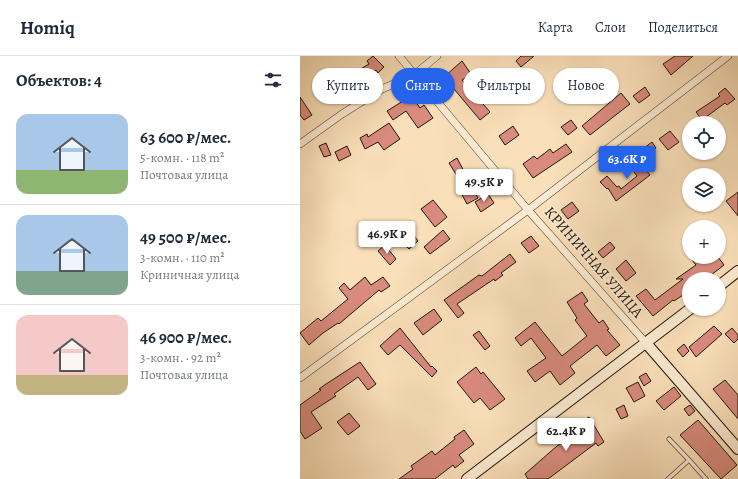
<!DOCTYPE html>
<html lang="ru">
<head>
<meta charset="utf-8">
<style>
  body { margin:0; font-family:Alegreya,serif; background:#f6f6f7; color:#1f2937; height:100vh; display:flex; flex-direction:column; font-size:15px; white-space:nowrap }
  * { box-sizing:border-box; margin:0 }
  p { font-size:13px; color:#747a83 }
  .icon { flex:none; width:22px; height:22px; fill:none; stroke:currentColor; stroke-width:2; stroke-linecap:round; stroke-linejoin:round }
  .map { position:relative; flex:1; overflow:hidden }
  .sheet { display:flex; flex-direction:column; background:#fff; width:300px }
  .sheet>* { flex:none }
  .hud { position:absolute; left:12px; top:12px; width:366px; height:36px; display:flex; gap:8px }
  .buttons { position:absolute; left:382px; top:60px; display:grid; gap:8px }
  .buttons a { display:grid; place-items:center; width:44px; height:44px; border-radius:50%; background:#fff; box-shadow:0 1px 3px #0004; font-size:20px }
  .price { position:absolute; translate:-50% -34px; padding:0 9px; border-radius:4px; background:#fff; color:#222; font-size:13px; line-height:26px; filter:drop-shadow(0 1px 2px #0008) }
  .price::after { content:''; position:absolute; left:50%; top:24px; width:12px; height:9px; margin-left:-6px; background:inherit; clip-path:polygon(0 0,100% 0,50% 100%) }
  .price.current { background:#2563eb; color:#fff }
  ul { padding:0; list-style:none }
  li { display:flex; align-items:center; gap:12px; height:100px; padding:0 16px }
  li+li { border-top:1px solid #e0e1e3 }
  li span { display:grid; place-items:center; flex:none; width:112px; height:80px; border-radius:12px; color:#555 }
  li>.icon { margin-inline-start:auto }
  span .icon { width:48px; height:48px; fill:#fffc; stroke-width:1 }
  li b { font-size:17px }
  h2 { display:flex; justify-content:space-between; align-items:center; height:48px; padding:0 16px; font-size:17px }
  .tag { padding:0 14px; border-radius:18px; background:#fff; box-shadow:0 1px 3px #0004; font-size:14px; line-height:36px }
  .tag.current { background:#2563eb; color:#fff }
  header { display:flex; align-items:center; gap:24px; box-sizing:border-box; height:56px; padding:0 20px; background:#fff; border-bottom:1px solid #e0e1e3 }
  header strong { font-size:19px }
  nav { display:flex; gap:22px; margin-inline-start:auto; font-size:14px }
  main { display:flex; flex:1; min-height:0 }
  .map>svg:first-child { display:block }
  .building { fill:#d98b7e; stroke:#221507 }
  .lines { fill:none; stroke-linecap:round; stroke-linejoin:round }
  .lane-casing { stroke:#584834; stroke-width:5 }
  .street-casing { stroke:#584834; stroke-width:8 }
  .secondary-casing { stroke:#221507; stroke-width:12 }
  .lane { stroke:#fcebd2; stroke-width:3.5 }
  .street { stroke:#fcebd2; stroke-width:7 }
  .secondary { stroke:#fcebd2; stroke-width:10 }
  .labels { text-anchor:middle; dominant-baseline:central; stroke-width:3; stroke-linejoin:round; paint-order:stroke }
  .street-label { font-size:15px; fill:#221507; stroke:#fcebd2 }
</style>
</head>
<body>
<header>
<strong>Homiq</strong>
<nav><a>Карта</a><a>Слои</a><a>Поделиться</a></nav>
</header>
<main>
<section class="sheet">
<h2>Объектов: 4<svg class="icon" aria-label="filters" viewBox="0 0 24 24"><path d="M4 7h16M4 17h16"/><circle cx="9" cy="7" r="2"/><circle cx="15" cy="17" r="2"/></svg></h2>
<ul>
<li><span style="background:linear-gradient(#a9c7e8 70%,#8fb573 0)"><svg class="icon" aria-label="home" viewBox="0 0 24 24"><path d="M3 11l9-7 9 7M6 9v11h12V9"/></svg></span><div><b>63 600 ₽/мес.</b><p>5-комн. · 118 m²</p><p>Почтовая улица</p></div></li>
<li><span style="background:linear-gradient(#a9c7e8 70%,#7fa58c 0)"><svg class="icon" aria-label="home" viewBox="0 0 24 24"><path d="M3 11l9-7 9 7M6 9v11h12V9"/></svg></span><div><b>49 500 ₽/мес.</b><p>3-комн. · 110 m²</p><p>Криничная улица</p></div></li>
<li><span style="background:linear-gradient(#f6c9c9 75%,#c2b280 0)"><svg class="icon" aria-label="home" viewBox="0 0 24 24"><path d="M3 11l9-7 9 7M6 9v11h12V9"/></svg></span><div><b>46 900 ₽/мес.</b><p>3-комн. · 92 m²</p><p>Почтовая улица</p></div></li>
</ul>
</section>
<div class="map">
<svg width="438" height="423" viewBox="0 0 438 423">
  <rect width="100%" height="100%" fill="#fae0ba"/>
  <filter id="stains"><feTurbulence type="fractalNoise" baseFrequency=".005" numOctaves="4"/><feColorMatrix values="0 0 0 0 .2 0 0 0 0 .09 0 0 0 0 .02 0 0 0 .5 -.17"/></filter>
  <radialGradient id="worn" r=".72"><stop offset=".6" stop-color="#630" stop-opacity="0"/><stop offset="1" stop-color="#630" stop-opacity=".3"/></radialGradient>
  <path class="building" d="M73 0 84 11 78 17 76 14 57 26 52 18 69 8 67 5Z
    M221 0H234L221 11 216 5Z
    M375 0H393L371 19 363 8Z
    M162 5 171 18 162 24 190 56 180 64 144 21Z
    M37 23 45 36 37 42 28 29Z
    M345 31 350 39 339 47 333 40Z
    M425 32 435 43 427 49 425 47 402 64 396 56 420 40 418 38Z
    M108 34 120 52 124 49 133 62 118 72 106 55 93 64 87 55 103 45 99 40Z
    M321 37 330 48 290 79 282 70Z
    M0 41 12 59 4 64 0 59Z
    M271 64 277 72 268 79 261 71Z
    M89 67 100 83 84 94 78 86 65 93 60 82 67 78 68 81Z
    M213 70 219 79 205 89 199 80Z
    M370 75 379 86 368 94 359 83Z
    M352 86 356 92 347 99 343 93Z
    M26 87 31 99 24 101 19 90Z
    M266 88 272 96 233 122 223 108 234 100 237 103 250 93 253 97Z
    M47 90 51 99 39 105 35 96Z
    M335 101 350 119 316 145 308 132 307 133 300 126 307 120 317 131 319 130 321 133 337 120 327 106Z
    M157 102 178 142 167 148 159 133 164 131 149 107Z
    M438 136V160L426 145Z
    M188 138 194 147 181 156 175 146Z
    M133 144 147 161 135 171 121 153Z
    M272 146 279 155 268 163 261 154Z
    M143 174 150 183 130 198 124 191Z
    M112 177 118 185 109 193 102 186Z
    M231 180 239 190 229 197 221 187Z
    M310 186 315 192 303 202 298 196Z
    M85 189 96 203 90 209 78 195Z
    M210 198 216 206 201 217 203 219 195 225 194 223 157 248 164 257 158 262 144 244 179 219 182 220Z
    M396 201H418L424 209 406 223H389V235L374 245 373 244 353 260 336 240 346 233 355 244 383 223H376L396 209 392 204Z
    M326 204 336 217 326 225 316 213Z
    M65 221 71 229 83 221 90 230 81 236 79 234 39 268 38 267 23 277 9 289 0 277 18 262 21 265 48 243 39 232 44 227 50 234Z
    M282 236 288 245 284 248 299 267 303 264 309 273 307 274 320 289 306 300 297 289 270 310 275 317 260 329 250 315 235 326 227 315 246 302 231 282 221 290 215 282 235 266 262 300 287 280 275 264 277 262 267 246Z
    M134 253 142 264 123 279 114 267Z
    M414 270 422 278 396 301 389 291Z
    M100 272 131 311 132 310 137 315 132 321 100 289 88 299 80 290Z
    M432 272 438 279V283L434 287 425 278Z
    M179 275 190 290 185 294 173 279Z
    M384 288 389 295 383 301 377 294Z
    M60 306 76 328 68 334 58 321 34 338 36 340 11 356 22 372 5 383 0 375V349L21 334 19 333 26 328Z
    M176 311 181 318 183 316 205 343 190 354 180 342 174 347 157 326Z
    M346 317 351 325 344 330 339 321Z
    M425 324 438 339V363L413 333Z
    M338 326 345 340 334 346 326 332Z
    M374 331 381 340 364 354 356 345Z
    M324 349 328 360 321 363 316 353Z
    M390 349 395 355 389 360 384 353Z
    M49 357 60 370 48 379 37 366Z
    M289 361 304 386 298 390 296 387 248 423H228L225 418 257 390 284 371 281 366Z
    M398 364 437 409 421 423 380 379Z
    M164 374 174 388 159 399 164 405 155 412 153 409 135 423H99L113 413 111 410 132 395 135 399 155 383 154 381Z"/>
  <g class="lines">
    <defs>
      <path id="lane" d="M369 383 389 404
        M368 423 389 404 406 423"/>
      <path id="street" d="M99 0 228 154 346 287
        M0 88 42 58 82 33 114 19 137 0
        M0 322 228 154 428 0"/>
      <path id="secondary" d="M419 230 438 215
        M346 287 438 393
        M167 423 390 253"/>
    </defs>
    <use href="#lane" class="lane-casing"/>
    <use href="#street" class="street-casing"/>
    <use href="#secondary" class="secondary-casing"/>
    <use href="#lane" class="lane"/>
    <use href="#street" class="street"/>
    <use href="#secondary" class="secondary"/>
  </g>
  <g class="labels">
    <g class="street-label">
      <text transform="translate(294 206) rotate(49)">КРИНИЧНАЯ УЛИЦА</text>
    </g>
  </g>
  <rect width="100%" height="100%" filter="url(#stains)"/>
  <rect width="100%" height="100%" fill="url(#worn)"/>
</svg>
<div class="buttons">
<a><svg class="icon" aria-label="locate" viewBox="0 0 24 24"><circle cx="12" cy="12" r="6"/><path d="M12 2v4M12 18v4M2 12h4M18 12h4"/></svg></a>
<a><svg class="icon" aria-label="layers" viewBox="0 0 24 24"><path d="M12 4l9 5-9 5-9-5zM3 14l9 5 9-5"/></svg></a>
<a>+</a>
<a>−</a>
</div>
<b class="price current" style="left:327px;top:124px">63.6K ₽</b>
<b class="price" style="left:184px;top:147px">49.5K ₽</b>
<b class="price" style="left:87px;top:199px">46.9K ₽</b>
<b class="price" style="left:266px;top:396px">62.4K ₽</b>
<div class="hud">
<a class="tag">Купить</a>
<a class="tag current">Снять</a>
<a class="tag">Фильтры</a>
<a class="tag">Новое</a>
</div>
</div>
</main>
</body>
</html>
